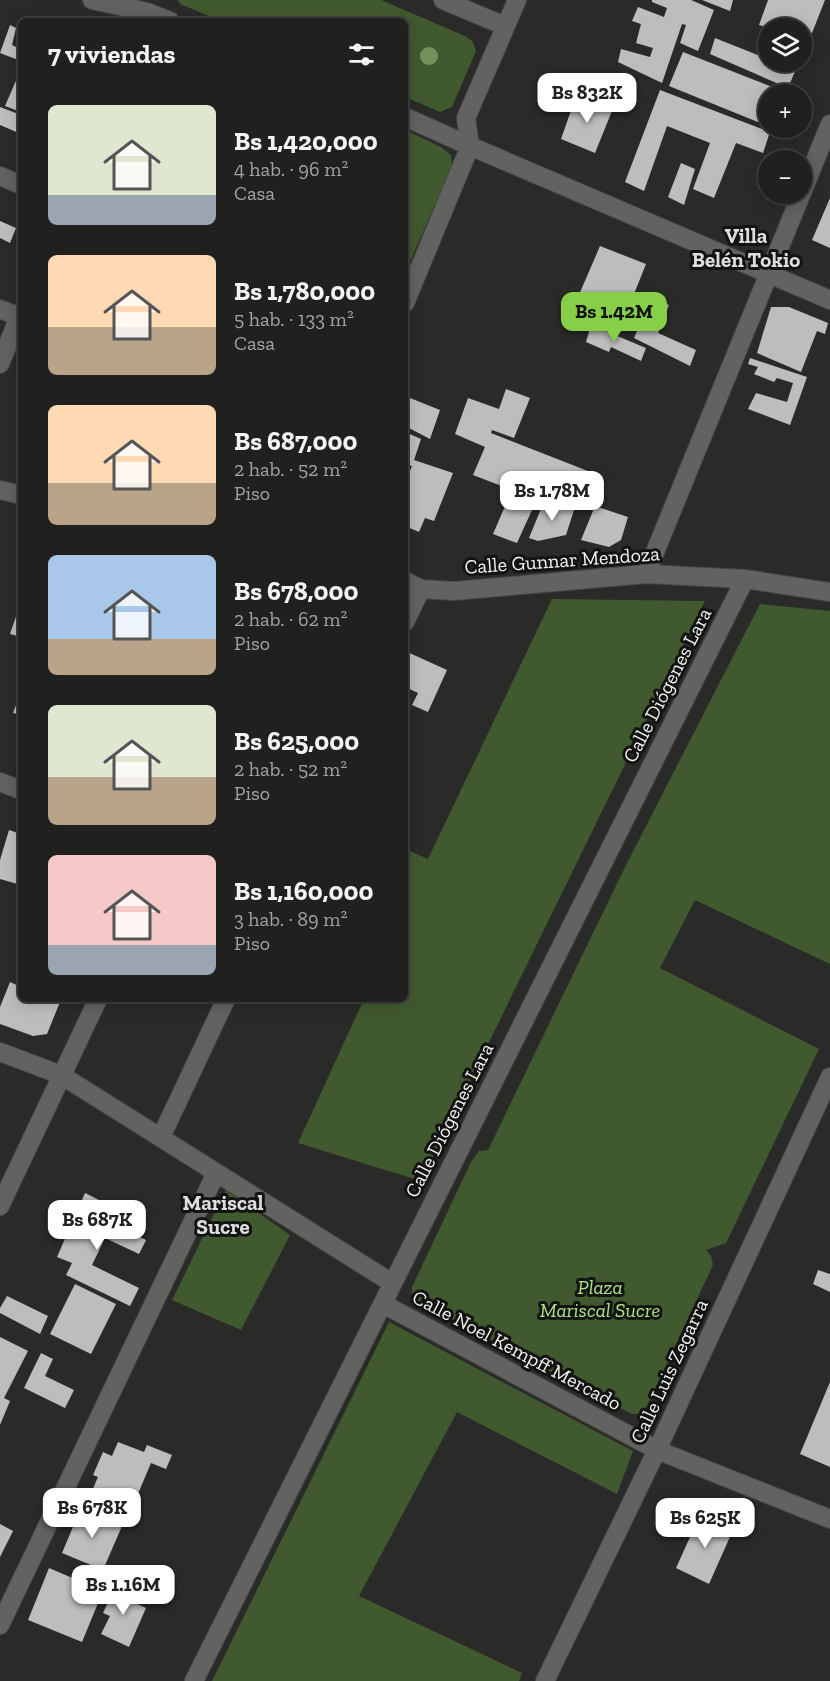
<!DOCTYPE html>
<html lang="es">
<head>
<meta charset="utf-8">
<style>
  body { margin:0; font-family:"Zilla Slab",serif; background:#2d2d2c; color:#f1f3f6; height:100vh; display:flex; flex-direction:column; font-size:22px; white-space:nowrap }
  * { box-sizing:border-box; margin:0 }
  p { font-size:20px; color:#a2a3a4 }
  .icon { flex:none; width:33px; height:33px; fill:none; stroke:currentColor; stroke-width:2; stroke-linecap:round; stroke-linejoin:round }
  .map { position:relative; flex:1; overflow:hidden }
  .panel { position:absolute; left:18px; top:18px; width:390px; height:984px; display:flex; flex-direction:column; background:#20201f; border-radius:9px; box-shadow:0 3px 15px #0003,0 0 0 2px #3d3e3d }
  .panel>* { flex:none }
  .fabs { position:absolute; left:758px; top:18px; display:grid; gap:12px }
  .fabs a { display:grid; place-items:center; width:54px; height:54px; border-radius:50%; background:#20201f; box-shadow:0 3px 15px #0003,0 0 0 2px #3d3e3d; font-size:30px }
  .price { position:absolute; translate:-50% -51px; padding:0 14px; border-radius:12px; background:#fff; color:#222; font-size:20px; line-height:39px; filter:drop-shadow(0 2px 3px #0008) }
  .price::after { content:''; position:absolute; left:50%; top:36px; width:18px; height:14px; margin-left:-9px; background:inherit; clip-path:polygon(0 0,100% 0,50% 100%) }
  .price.active { background:#88cf49; color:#111 }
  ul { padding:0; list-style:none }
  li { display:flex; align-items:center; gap:18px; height:150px; padding:0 30px }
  li span { display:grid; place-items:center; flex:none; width:168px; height:120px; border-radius:9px; color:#555 }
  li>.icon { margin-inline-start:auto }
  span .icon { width:72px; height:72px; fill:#fffc; stroke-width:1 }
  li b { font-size:26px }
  h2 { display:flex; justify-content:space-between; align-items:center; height:72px; padding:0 30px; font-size:26px }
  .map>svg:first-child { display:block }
  .green { fill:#41592f }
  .building { fill:#bdbebc }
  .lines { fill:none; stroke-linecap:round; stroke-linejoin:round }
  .minor-casing { stroke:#464745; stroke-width:20 }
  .minor { stroke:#626261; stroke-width:18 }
  .tree { fill:#73915c }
  .labels { text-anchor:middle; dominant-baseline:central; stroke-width:6; stroke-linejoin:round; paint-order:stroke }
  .street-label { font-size:20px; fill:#f2f3f1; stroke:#131312 }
  .park-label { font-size:20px; font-style:italic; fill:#afe585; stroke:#131312 }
  .neighbourhood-label { font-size:21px; font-weight:bold; fill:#dddfdc; stroke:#131312 }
</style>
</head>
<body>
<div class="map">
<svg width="830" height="1681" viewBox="0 0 830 1681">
  <rect width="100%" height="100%" fill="#2a2b29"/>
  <path class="green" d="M178 0H381L465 36 473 42 476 51 452 107 440 112 405 97V21H221L180 4Z
    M405 130 441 147 451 155 452 166 405 273Z
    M552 599 705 601 421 1181 298 1143 364 999H405V849L428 859Z
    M760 604 830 611V964L695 900 660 968 819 1049 726 1243 706 1250 711 1256 713 1265 647 1406 641 1414H632L417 1302 412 1296V1287L471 1162 479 1151 488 1150 625 867Z
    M226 1190 290 1235 241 1330 172 1300Z
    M389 1322 633 1451 617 1494 457 1412 359 1596 522 1673 519 1681H212Z"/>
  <path class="building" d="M652 0H691L714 10 698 51 680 43 686 25 682 24 662 83 618 62 621 49 650 57 653 48 636 43 641 24 632 21 638 7 664 17 667 8 652 2Z
    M702 0H733L730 11Z
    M768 0H825L812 33 807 32 804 43 801 42V28H769L759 25Z
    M10 25 16 28 12 45 16 47 21 35V61L0 53Z
    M715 38 768 59V62H775L796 69 788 88 710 54Z
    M683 52 785 92 784 94H768V126L669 86Z
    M21 69V112L5 106Z
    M660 90 770 132 763 153 736 143 714 198 693 189 710 143 667 126 644 191 625 182Z
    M591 96 614 106 595 153 561 139 574 102 586 106Z
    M0 107 21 115V134L0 125Z
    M681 163 695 169 684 205 668 197Z
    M830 198V248L812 240Z
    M0 221 16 228 10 243 0 238Z
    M600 246 646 264 624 319 612 315 610 320 575 304Z
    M651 297 669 305 658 333 696 350 690 366 634 338Z
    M771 307H789L828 323 825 334 817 331 801 372 757 353Z
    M591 325 646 348 641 361 611 347 609 352 586 342Z
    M750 358 807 377 790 425 748 409 756 393 787 402 793 383 777 378 774 382 754 374 758 367 748 364Z
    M506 389 530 398 514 438 492 430 491 433 593 473 586 493 576 490 574 496 526 478 520 493 537 499 517 543 493 534 512 490 473 475 485 447 455 434 468 398 499 409Z
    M405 396 440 410 430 439 405 426Z
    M405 432 421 439 414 460 453 473 434 521 425 518 419 532 405 526V483L412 466 405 464Z
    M545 499 574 510 566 535 538 541 529 538Z
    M595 506 628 517 621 540 609 547 581 540Z
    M21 602V637L10 634Z
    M405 651 447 670 428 712 412 705 418 693 405 687Z
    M21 692V715L13 713Z
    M9 830 21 834V885L0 879V860Z
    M10 982 21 987V999H53L60 1002 47 1034 33 1036 0 1024V1007Z
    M85 1193 101 1201 95 1215 146 1240 139 1254 105 1238 92 1265 139 1288 130 1306 66 1275 72 1263 57 1257Z
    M818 1270 830 1274V1292L813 1284Z
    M75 1284 116 1304 91 1354 50 1334Z
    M7 1296 48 1316 40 1334 0 1313V1308Z
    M0 1337 28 1351 4 1398 10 1401 0 1425Z
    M41 1353 53 1359 45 1376 74 1390 65 1408 24 1388Z
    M830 1382V1467L800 1454Z
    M118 1442 144 1452 147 1445 172 1455 166 1469 151 1463 132 1508 92 1491 98 1477 93 1475 103 1452 112 1456Z
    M81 1508 122 1526 103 1570 62 1553Z
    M700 1515 733 1530 709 1584 676 1568Z
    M0 1524 13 1531 0 1557Z
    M49 1568 103 1591 82 1642 28 1620Z
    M116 1585 137 1595 133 1602 146 1608 129 1647 101 1634 110 1616 103 1613Z"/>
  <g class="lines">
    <defs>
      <path id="minor" d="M92 0 147 12 170 21
        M443 0 505 26
        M405 117 470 146 830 300
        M0 176 21 185
        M405 303 470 146 466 118 517 0
        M0 309 19 317
        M0 364 21 312
        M0 490 21 495
        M646 574 830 124
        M405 581 421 589 454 591 646 574 745 579 830 592
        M405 622 421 589
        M0 782 21 790
        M0 1052 61 1075 392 1283
        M161 1137 226 999
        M0 1206 98 999
        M383 1304 657 1450 830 1519
        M0 1625 216 1173
        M194 1681 745 579
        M545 1681 657 1450 830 1077"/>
    </defs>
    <use href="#minor" class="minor-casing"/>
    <use href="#minor" class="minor"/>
  </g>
  <circle class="tree" cx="429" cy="56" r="9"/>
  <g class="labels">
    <g class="street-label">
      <text transform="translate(562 560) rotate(-4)">Calle Gunnar Mendoza</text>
      <text transform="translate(667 685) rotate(-63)">Calle Diógenes Lara</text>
      <text transform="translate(449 1120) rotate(-63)">Calle Diógenes Lara</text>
      <text transform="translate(517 1350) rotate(28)">Calle Noel Kempff Mercado</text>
      <text transform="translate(669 1371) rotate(-65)">Calle Luis Zegarra</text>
    </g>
    <g class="park-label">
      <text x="600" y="1287">Plaza<tspan x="600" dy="23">Mariscal Sucre</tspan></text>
    </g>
    <g class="neighbourhood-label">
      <text x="746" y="235">Villa<tspan x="746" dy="24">Belén Tokio</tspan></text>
      <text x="223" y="1202">Mariscal<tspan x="223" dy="24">Sucre</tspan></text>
    </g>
  </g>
</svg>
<div class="fabs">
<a><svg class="icon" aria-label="layers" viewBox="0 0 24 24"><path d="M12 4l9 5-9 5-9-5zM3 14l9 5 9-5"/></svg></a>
<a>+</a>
<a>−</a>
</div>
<b class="price" style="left:587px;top:124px">Bs 832K</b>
<b class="price active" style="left:614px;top:343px">Bs 1.42M</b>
<b class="price" style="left:552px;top:522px">Bs 1.78M</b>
<b class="price" style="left:97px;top:1251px">Bs 687K</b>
<b class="price" style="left:92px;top:1539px">Bs 678K</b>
<b class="price" style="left:705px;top:1549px">Bs 625K</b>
<b class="price" style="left:123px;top:1616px">Bs 1.16M</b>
<section class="panel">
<h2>7 viviendas<svg class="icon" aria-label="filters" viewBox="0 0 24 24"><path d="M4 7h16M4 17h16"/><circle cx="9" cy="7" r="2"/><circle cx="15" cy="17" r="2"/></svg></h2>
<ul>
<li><span style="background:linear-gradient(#dfe7d0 75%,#9aa5b1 0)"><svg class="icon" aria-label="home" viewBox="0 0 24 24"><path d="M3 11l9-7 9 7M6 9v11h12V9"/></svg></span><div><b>Bs 1,420,000</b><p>4 hab. · 96 m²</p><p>Casa</p></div></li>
<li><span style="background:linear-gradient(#ffd9b3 60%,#b9a48a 0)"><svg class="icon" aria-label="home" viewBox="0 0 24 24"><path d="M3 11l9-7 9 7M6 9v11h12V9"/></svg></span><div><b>Bs 1,780,000</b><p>5 hab. · 133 m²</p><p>Casa</p></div></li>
<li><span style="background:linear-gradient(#ffd9b3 65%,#b9a48a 0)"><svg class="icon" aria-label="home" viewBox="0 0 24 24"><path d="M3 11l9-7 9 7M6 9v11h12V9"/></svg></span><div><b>Bs 687,000</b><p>2 hab. · 52 m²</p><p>Piso</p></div></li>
<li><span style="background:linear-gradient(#a9c7e8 70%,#b9a48a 0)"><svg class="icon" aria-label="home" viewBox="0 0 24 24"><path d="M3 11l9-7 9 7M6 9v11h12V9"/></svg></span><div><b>Bs 678,000</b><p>2 hab. · 62 m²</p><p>Piso</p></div></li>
<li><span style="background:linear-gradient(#dfe7d0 60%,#b9a48a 0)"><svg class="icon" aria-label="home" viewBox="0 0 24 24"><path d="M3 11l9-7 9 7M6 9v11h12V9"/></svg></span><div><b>Bs 625,000</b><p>2 hab. · 52 m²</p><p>Piso</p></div></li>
<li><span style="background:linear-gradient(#f6c9c9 75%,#9aa5b1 0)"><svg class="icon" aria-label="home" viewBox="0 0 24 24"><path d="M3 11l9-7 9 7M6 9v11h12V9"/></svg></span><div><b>Bs 1,160,000</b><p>3 hab. · 89 m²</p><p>Piso</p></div></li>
</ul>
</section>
</div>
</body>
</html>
